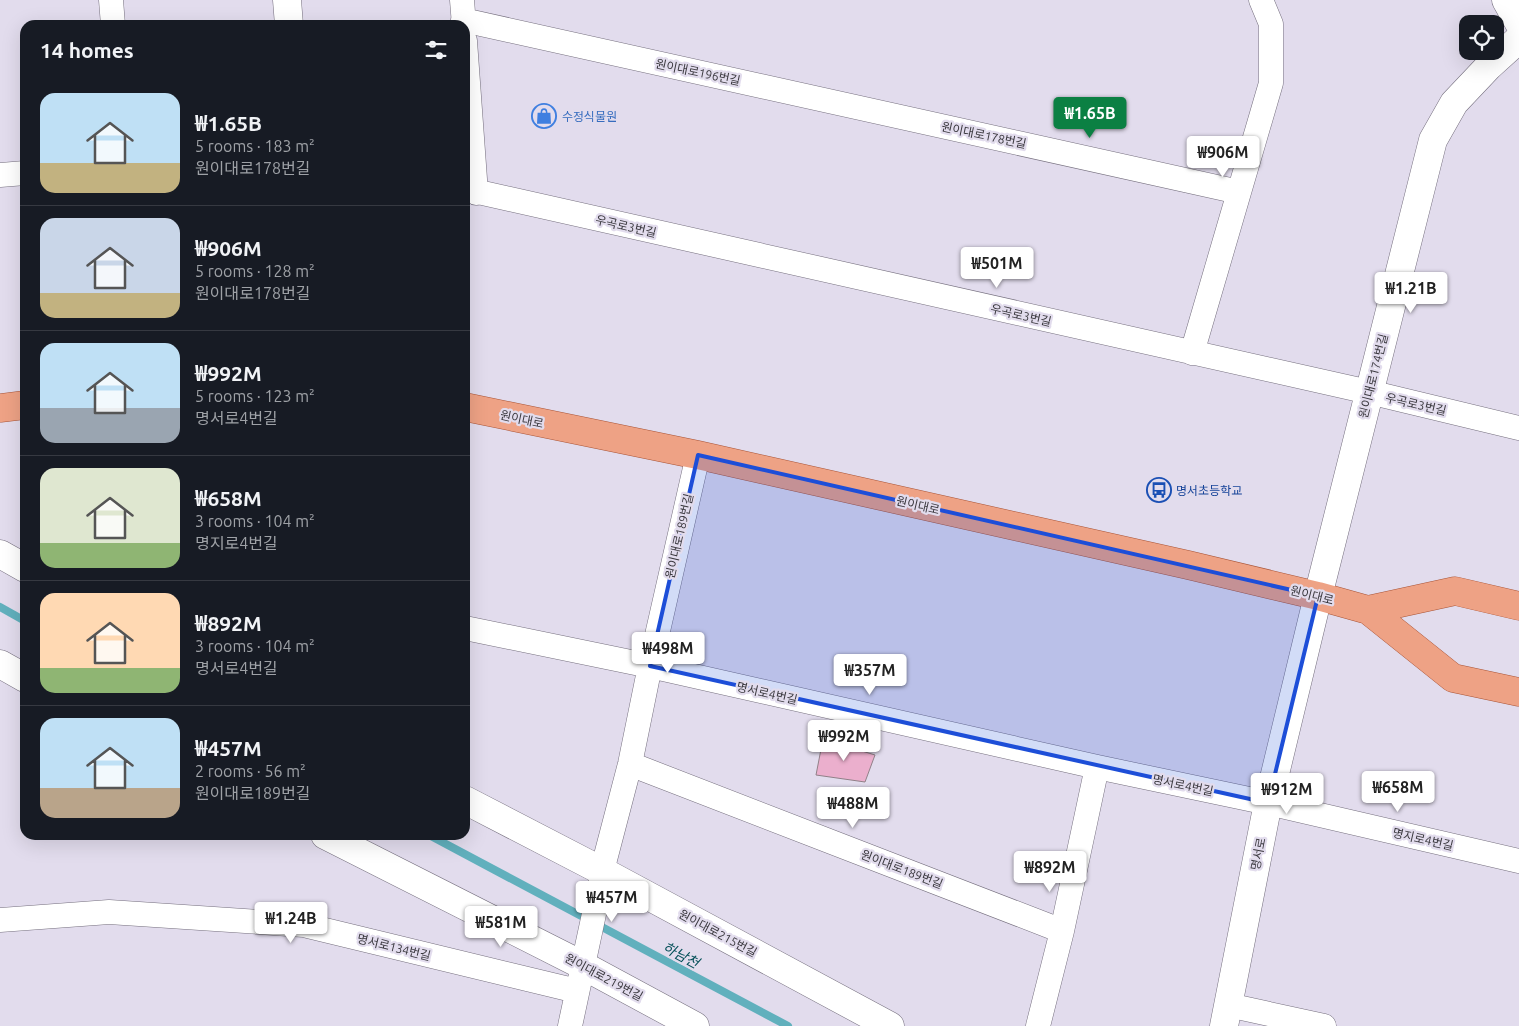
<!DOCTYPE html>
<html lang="en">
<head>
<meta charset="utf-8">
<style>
  body { margin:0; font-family:Ubuntu,"Noto Sans KR",sans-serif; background:#20242c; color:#f1f3f6; height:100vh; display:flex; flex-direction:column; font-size:19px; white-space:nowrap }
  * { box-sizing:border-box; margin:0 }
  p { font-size:16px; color:#9ea1a6 }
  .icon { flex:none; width:28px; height:28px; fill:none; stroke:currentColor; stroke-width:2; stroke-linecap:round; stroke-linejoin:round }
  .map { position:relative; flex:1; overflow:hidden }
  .side { position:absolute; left:20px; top:20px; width:450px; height:820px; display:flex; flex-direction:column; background:#171b24; border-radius:15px; box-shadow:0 5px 20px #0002 }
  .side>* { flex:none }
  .tools { position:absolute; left:1459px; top:15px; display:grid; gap:10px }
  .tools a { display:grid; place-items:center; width:45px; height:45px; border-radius:10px; background:#171b24; box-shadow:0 5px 20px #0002; font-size:25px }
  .price { position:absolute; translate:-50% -42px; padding:0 11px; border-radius:5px; background:#fff; color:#222; font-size:16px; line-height:32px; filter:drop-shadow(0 1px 2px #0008) }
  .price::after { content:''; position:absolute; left:50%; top:30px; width:15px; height:11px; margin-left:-8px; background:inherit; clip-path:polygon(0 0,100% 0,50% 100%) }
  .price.active { background:#0b8043; color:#fff }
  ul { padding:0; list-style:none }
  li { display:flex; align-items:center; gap:15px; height:125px; padding:0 20px }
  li+li { border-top:1px solid #363941 }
  li span { display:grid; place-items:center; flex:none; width:140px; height:100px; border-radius:15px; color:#555 }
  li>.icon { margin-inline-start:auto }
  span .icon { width:60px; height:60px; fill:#fffc; stroke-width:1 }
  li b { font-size:21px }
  h2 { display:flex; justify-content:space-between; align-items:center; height:60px; padding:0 20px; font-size:21px }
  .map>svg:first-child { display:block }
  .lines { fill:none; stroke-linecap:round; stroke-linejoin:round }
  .stream { stroke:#61b0bd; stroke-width:8 }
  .building { fill:#ebafcd; stroke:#918088 }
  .minor-casing { stroke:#756f7e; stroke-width:25 }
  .tertiary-casing { stroke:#756f7e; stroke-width:29 }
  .primary-casing { stroke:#a85437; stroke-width:29 }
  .minor { stroke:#fff; stroke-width:24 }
  .tertiary { stroke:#fff; stroke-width:28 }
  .primary { stroke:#eea285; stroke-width:28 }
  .marked { fill:#1d4ed8; fill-opacity:0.2; stroke:#1d4ed8; stroke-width:4; stroke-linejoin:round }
  .labels { text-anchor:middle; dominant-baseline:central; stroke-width:4.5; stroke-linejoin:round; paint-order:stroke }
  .street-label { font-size:12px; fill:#39373d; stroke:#e2dced }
  .shop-label { font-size:12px; fill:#366cbe; stroke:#e2dced; text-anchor:start }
  .transit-label { font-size:12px; fill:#164399; stroke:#e2dced; text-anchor:start }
  .water-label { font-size:14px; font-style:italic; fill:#044f58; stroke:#e2dced }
</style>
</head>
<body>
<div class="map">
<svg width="1519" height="1026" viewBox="0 0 1519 1026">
  <rect width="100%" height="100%" fill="#e2dced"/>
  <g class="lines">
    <path class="stream" d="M0 607 25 621
      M429 835 788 1026"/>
  </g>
  <path class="building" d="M823 739 875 755 865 782 816 775Z"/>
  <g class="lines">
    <defs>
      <path id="minor" d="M111 0 113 25
        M462 0 464 25
        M463 20 1239 192
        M465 41 476 193
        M0 175 25 173
        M465 189 1369 392 1519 428
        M1192 353 1271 83V24L1261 0
        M465 628 650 666 1097 767 1268 803 1519 861
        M630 764 1062 931
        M0 920 109 912 304 925 577 991
        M1228 1005 1324 1026
        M570 1026 600 886 602 871 630 764 650 666 698 455
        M1038 1026 1062 931 1097 767"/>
      <path id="tertiary" d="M287 0 289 25
        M1506 0 1519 23
        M0 554 25 568
        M0 664 25 678
        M465 800 602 871 890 1026
        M325 835 582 965 695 1026
        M1224 1026 1268 803 1318 596 1433 140 1454 103 1489 66 1519 39"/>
      <path id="primary" d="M465 407 698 455 1188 565 1318 596 1368 610 1453 678 1519 692
        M0 408 25 405
        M1368 610 1455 591 1519 606"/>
    </defs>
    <use href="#minor" class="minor-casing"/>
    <use href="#tertiary" class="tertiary-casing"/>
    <use href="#primary" class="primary-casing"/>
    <use href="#minor" class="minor"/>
    <use href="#tertiary" class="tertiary"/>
    <use href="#primary" class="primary"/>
  </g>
  <path class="marked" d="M698 455 1318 596 1268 803 650 666Z"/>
  <defs>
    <symbol id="shop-ring" viewBox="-11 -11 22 22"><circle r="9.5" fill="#e2dced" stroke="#3f7fe0" stroke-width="1.5"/><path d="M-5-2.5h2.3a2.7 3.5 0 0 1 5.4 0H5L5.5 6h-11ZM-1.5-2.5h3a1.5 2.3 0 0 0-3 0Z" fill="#3f7fe0"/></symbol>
    <symbol id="bus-ring" viewBox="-11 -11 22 22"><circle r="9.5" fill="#e2dced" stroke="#1a4fb4" stroke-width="1.5"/><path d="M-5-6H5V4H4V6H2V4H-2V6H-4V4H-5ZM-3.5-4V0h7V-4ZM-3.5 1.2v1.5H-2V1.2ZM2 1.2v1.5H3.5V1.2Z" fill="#1a4fb4"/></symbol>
  </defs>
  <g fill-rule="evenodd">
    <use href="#shop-ring" x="530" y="102" width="28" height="28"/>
    <use href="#bus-ring" x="1145" y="476" width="28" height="28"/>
  </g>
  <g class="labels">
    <g class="street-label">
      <text transform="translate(698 72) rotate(12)">원이대로196번길</text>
      <text transform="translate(984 135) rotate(12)">원이대로178번길</text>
      <text transform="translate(626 226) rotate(13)">우곡로3번길</text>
      <text transform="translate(1021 315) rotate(13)">우곡로3번길</text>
      <text transform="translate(1373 376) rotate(-76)">원이대로174번길</text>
      <text transform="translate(1416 404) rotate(13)">우곡로3번길</text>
      <text transform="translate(522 419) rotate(12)">원이대로</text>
      <text transform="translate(918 505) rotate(13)">원이대로</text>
      <text transform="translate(679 536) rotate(-77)">원이대로189번길</text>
      <text transform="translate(1312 595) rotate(14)">원이대로</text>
      <text transform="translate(767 693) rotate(13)">명서로4번길</text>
      <text transform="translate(1183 785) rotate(12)">명서로4번길</text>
      <text transform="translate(1423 839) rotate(13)">명지로4번길</text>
      <text transform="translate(1258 854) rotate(-79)">명서로</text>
      <text transform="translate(902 869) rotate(21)">원이대로189번길</text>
      <text transform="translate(718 933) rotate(28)">원이대로215번길</text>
      <text transform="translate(394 947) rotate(14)">명서로134번길</text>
      <text transform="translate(604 977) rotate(28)">원이대로219번길</text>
    </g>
    <g class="shop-label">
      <text x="562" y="116">수정식물원</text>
    </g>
    <g class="transit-label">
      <text x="1176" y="490">명서초등학교</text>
    </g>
    <g class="water-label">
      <text transform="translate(681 955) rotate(28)">하남천</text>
    </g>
  </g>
</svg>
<div class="tools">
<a><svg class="icon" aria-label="locate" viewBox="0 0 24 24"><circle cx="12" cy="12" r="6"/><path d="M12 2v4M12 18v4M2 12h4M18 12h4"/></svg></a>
</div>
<b class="price active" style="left:1090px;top:139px">₩1.65B</b>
<b class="price" style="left:1223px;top:178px">₩906M</b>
<b class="price" style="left:997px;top:289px">₩501M</b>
<b class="price" style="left:1411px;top:314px">₩1.21B</b>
<b class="price" style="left:668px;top:674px">₩498M</b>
<b class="price" style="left:870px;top:696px">₩357M</b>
<b class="price" style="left:844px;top:762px">₩992M</b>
<b class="price" style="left:1398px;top:813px">₩658M</b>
<b class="price" style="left:1287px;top:815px">₩912M</b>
<b class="price" style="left:853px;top:829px">₩488M</b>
<b class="price" style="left:1050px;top:893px">₩892M</b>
<b class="price" style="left:612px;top:923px">₩457M</b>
<b class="price" style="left:291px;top:944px">₩1.24B</b>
<b class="price" style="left:501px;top:948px">₩581M</b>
<section class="side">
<h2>14 homes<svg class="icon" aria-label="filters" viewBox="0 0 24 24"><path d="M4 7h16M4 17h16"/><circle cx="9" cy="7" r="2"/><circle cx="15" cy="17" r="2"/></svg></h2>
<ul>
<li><span style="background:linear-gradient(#bfe0f5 70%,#c2b280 0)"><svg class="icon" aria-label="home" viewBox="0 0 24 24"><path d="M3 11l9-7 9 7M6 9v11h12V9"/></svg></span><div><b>₩1.65B</b><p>5 rooms · 183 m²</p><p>원이대로178번길</p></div></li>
<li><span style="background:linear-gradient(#c9d6e8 75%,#c2b280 0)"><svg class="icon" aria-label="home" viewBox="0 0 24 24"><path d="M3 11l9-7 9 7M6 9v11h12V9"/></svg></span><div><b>₩906M</b><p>5 rooms · 128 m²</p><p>원이대로178번길</p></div></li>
<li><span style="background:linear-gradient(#bfe0f5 65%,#9aa5b1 0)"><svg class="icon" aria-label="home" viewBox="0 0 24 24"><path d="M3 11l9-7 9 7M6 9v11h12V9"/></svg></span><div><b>₩992M</b><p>5 rooms · 123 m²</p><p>명서로4번길</p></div></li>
<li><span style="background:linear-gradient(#dfe7d0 75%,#8fb573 0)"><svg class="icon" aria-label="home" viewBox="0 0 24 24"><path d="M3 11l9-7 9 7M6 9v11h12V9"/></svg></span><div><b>₩658M</b><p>3 rooms · 104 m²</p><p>명지로4번길</p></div></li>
<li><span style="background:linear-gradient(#ffd9b3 75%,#8fb573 0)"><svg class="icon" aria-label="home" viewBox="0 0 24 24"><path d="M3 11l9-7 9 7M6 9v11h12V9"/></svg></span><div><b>₩892M</b><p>3 rooms · 104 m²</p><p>명서로4번길</p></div></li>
<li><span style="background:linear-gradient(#bfe0f5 70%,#b9a48a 0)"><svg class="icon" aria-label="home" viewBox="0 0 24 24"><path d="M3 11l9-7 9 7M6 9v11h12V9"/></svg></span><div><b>₩457M</b><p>2 rooms · 56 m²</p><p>원이대로189번길</p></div></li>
</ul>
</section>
</div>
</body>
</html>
